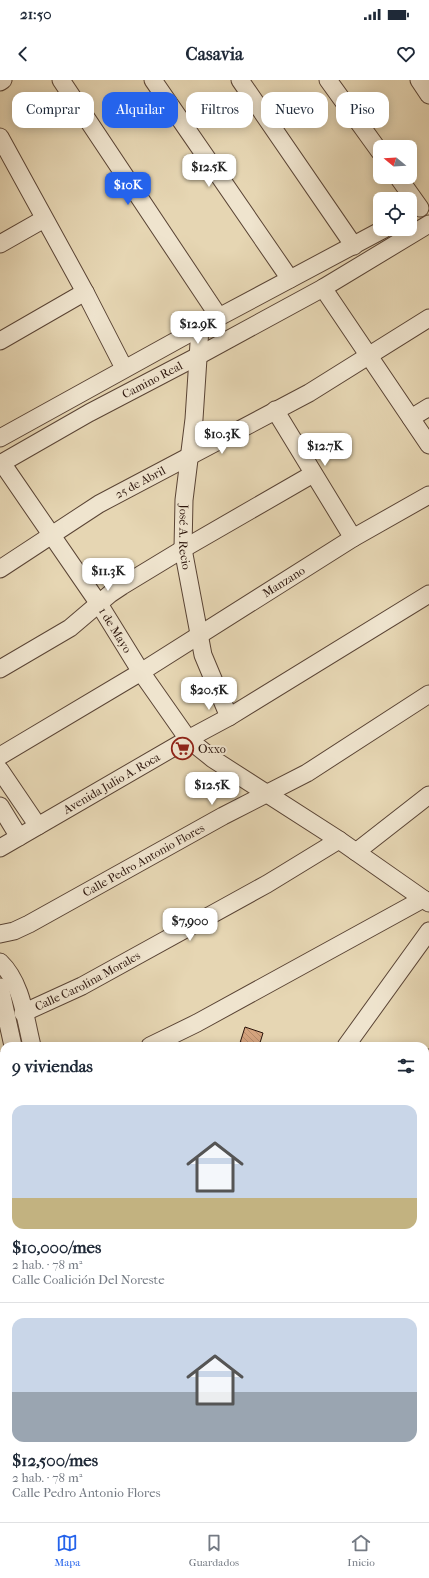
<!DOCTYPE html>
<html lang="es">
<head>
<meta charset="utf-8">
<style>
  body { margin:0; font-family:"IM FELL French Canon",serif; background:#f6f6f7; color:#1f2937; height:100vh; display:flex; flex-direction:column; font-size:15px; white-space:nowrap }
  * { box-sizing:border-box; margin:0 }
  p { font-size:13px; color:#747a83 }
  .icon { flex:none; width:22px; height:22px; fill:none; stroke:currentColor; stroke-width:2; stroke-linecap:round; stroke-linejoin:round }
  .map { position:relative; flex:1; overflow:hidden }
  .sheet { position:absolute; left:0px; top:962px; width:429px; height:480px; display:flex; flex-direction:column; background:#fff; border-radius:12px 12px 0 0; box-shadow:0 2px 10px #0003 }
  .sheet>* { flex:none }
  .banner { position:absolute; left:12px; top:12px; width:405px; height:36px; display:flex; gap:8px }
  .needle { width:26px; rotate:288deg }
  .tools { position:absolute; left:373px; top:60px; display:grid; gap:8px }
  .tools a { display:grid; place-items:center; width:44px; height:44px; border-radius:8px; background:#fff; box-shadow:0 2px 10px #0003; font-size:20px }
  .price { position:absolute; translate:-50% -34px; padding:0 9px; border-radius:8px; background:#fff; color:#222; font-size:13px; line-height:26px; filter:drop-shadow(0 1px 2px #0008) }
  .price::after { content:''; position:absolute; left:50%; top:24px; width:12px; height:9px; margin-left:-6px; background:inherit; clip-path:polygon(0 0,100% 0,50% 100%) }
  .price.selected { background:#2563eb; color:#fff }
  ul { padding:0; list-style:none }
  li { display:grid; align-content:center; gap:8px; height:212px; padding:0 12px }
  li+li { border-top:1px solid #e0e1e3 }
  li span { display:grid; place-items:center; height:124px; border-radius:12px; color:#555 }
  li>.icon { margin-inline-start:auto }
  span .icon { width:72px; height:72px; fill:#fffc; stroke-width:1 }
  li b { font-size:17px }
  h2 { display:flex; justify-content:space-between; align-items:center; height:48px; padding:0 12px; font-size:17px }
  .tag { padding:0 14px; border-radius:12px; background:#fff; box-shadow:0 2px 10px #0003; font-size:14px; line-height:36px }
  .tag.selected { background:#2563eb; color:#fff }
  .status { display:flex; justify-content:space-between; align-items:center; height:28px; padding:0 20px; background:#fff; direction:ltr }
  .status svg { height:11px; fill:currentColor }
  header { display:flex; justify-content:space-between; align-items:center; height:52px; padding:0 12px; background:#fff; font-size:18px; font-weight:700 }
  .menu { display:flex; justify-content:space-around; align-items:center; height:56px; border-top:1px solid #e0e1e3; background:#fff; font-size:11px; color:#747a83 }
  .menu a { display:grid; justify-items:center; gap:2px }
  .menu .selected { color:#2563eb }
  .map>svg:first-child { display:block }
  .building { fill:url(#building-back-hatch); stroke:#2b140b }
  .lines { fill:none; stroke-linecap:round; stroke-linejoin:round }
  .minor-casing { stroke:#5a4435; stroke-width:19 }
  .minor { stroke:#efe4ce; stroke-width:17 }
  .labels { text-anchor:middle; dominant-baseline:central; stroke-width:4; stroke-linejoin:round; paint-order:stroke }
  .street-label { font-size:12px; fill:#2b140b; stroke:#efe4ce }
  .poi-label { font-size:12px; fill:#2b140b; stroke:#efe4ce; text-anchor:start }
</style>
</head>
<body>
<div class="status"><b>21:50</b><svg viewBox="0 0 49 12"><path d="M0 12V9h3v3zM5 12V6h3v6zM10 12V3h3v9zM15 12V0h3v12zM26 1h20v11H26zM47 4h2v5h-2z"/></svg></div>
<header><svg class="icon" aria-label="back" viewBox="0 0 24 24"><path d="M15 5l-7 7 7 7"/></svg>Casavia<svg class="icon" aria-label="heart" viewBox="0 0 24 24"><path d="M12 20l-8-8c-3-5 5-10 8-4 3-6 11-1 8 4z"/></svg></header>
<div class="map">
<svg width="429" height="1442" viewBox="0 0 429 1442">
  <defs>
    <pattern id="building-back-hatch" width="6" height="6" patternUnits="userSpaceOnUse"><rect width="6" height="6" fill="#d4a37d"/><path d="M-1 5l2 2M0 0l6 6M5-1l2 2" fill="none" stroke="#b68b6b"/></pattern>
  </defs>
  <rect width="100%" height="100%" fill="#e6d6b3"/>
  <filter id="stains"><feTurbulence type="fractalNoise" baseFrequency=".005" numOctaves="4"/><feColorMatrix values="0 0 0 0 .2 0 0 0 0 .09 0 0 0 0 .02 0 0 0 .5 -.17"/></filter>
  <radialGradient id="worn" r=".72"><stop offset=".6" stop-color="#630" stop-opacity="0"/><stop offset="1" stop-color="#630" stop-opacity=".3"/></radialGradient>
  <path class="building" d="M245 947 263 953 259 966H239Z"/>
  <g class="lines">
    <defs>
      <g id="minor">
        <path d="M61 0 219 237"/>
        <path d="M153 0 290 199"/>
        <path d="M240 0 354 166"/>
        <path d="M328 0 380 72"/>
        <path d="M419 0 429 15"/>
        <path d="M0 2 3 0"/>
        <path d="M0 57 85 212 124 288"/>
        <path d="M398 97 420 128"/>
        <path d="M0 164 44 139"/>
        <path d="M323 208 429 365"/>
        <path id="s1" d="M200 248 194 339 184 420 183 469 203 575 229 637"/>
        <path d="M0 261 85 212"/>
        <path d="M275 330 353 458"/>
        <path d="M411 338 429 327"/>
        <path d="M0 358 219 237 384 149"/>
        <path id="s2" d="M2 383 99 524 141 592 188 659 213 679 339 760 429 823"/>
        <path id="s3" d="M0 384 89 333 198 276 323 208 429 144"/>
        <path id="s4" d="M0 489 99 424 309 313 429 238"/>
        <path d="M0 589 70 548 110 514 122 506 183 469 313 394"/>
        <path id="s5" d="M0 676 141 592 353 458 429 415"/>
        <path d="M0 690 38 746"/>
        <path d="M0 726 19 757"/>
        <path id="s6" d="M0 768 188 659 229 637 429 514"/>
        <path d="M356 772 429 715"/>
        <path id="s7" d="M0 854 14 851 29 844 223 736 307 693 429 614"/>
        <path d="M0 882C22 903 25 938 32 966"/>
        <path d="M0 907 13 966"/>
        <path id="s8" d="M23 933 82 906 267 804 339 760"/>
        <path d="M150 966 197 943 423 819"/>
        <path d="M346 966 429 851"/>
        <path d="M0 981 4 980"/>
        <path d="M425 983 429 978"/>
        <path d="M425 1115 429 1109"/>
        <path d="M425 1243 429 1237"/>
        <path d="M0 1297 4 1282"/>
        <path d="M425 1333 429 1335"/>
        <path d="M425 1365 429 1356"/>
        <path d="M0 1377 4 1365"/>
        <path d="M69 1442 70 1438"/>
        <path d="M151 1442 152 1438"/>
        <path d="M233 1442 235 1438"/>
        <path d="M315 1442 317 1438"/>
        <path d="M388 1442 390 1438"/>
      </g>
    </defs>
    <use href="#minor" class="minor-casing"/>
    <use href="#minor" class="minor"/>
  </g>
  <defs>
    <symbol id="supermarket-ring" viewBox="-11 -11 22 22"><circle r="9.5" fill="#efe4ce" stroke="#8f2418" stroke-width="1.5"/><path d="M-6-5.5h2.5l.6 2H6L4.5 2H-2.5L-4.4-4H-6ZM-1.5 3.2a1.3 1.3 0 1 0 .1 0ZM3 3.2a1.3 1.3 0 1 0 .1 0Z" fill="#8f2418"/></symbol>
  </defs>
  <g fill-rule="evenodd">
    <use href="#supermarket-ring" x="170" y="656" width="25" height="25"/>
  </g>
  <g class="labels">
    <g class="street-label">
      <text stroke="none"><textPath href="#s3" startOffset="174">Camino Real</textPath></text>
      <text stroke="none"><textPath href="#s4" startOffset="165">25 de Abril</textPath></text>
      <text stroke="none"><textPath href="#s1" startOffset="210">José A. Recio</textPath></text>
      <text stroke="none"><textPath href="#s5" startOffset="333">Manzano</textPath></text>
      <text stroke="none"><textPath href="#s2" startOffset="202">1 de Mayo</textPath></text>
      <text stroke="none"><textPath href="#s6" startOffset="129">Avenida Julio A. Roca</textPath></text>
      <text stroke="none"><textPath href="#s7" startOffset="162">Calle Pedro Antonio Flores</textPath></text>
      <text stroke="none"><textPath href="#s8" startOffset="72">Calle Carolina Morales</textPath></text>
    </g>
    <g class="poi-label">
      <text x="198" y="669">Oxxo</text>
    </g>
  </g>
  <rect width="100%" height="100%" filter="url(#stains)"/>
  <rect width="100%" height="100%" fill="url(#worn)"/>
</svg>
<div class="tools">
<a><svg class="needle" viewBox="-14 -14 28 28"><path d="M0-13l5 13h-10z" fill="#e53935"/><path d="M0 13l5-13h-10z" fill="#747a83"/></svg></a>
<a><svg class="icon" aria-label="locate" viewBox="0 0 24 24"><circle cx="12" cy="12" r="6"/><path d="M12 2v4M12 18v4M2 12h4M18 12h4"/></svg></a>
</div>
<b class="price" style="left:209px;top:108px">$12.5K</b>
<b class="price selected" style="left:128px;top:126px">$10K</b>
<b class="price" style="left:198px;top:265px">$12.9K</b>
<b class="price" style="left:222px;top:375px">$10.3K</b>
<b class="price" style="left:325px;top:387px">$12.7K</b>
<b class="price" style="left:108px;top:512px">$11.3K</b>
<b class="price" style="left:209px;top:631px">$20.5K</b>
<b class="price" style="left:212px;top:726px">$12.5K</b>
<b class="price" style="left:190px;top:862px">$7,900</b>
<div class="banner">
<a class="tag">Comprar</a>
<a class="tag selected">Alquilar</a>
<a class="tag">Filtros</a>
<a class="tag">Nuevo</a>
<a class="tag">Piso</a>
</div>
<section class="sheet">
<h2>9 viviendas<svg class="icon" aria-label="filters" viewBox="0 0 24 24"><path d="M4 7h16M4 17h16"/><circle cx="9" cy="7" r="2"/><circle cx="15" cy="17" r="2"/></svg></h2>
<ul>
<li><span style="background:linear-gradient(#c9d6e8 75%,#c2b280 0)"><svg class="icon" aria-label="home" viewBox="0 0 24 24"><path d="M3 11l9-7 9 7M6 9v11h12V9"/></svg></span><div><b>$10,000/mes</b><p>2 hab. · 78 m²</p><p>Calle Coalición Del Noreste</p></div></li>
<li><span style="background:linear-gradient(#c9d6e8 60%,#9aa5b1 0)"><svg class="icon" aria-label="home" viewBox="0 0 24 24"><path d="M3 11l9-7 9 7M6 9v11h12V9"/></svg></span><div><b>$12,500/mes</b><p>2 hab. · 78 m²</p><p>Calle Pedro Antonio Flores</p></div></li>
</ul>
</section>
</div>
<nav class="menu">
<a class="selected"><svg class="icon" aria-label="map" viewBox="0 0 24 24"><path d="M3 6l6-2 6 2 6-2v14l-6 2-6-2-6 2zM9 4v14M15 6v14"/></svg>Mapa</a>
<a><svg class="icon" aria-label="saved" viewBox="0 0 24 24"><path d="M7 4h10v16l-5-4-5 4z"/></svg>Guardados</a>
<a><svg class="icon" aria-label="home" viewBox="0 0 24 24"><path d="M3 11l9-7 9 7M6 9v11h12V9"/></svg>Inicio</a>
</nav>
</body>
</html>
